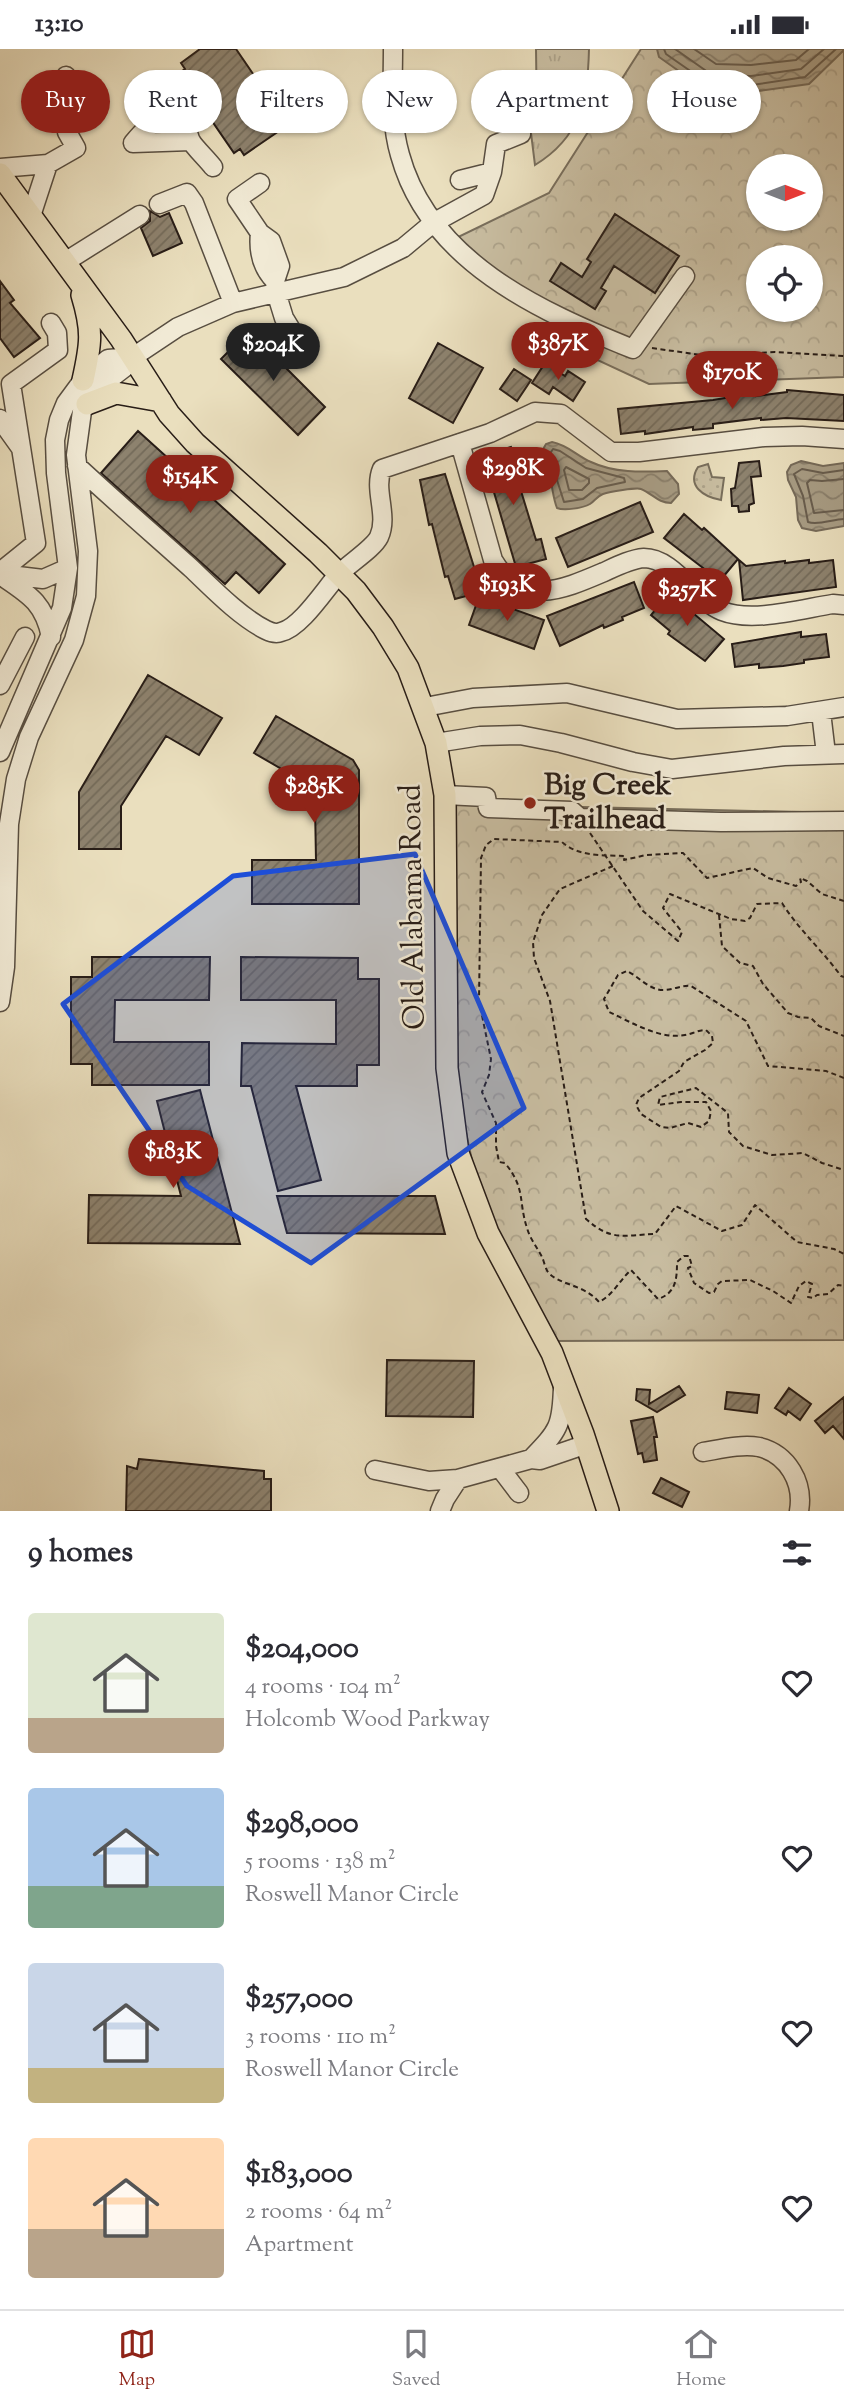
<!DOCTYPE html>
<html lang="en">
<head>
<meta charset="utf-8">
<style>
  body { margin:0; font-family:"Sorts Mill Goudy",serif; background:#f2f2f3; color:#2b2b33; height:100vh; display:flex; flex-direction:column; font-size:26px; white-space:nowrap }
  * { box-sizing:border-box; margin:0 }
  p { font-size:23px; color:#7c7c81 }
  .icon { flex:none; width:38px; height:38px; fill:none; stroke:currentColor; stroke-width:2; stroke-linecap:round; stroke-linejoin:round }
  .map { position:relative; height:1462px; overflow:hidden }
  .panel { display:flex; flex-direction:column; background:#fff; flex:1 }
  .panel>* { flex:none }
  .banner { position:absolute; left:21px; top:21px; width:803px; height:63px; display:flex; gap:14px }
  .needle { width:46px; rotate:90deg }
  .tools { position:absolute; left:746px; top:105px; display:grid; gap:14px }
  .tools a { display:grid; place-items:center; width:77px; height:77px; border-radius:50%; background:#fff; box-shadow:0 2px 5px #0004; font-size:35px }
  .price { position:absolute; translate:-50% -60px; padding:0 16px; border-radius:24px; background:#8f2418; color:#fff; font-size:23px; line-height:46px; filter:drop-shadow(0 2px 4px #0008) }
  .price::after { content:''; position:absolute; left:50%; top:42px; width:21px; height:16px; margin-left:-10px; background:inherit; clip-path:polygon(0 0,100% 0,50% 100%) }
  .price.on { background:#222; color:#fff }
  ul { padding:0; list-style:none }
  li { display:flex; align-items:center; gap:21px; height:175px; padding:0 28px }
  li span { display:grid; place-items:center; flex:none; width:196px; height:140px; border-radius:7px; color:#555 }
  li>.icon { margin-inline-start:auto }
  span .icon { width:84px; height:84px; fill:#fffc; stroke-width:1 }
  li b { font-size:30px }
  h2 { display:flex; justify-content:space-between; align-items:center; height:84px; padding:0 28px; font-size:30px }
  .pill { padding:0 24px; border-radius:32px; background:#fff; box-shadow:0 2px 5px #0004; font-size:24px; line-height:63px }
  .pill.on { background:#8f2418; color:#fff }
  .status { display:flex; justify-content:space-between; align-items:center; height:49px; padding:0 35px; background:#fff; direction:ltr }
  .status svg { height:19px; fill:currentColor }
  .tab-bar { display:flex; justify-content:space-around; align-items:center; height:98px; border-top:2px solid #e1e1e2; background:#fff; font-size:19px; color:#7c7c81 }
  .tab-bar a { display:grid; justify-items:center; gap:4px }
  .tab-bar .on { color:#8f2418 }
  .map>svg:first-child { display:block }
  .grass { fill:url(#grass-tufts); stroke:#786e5c; stroke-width:2 }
  .forest { fill:url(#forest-crowns); stroke:#786e5c; stroke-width:2; fill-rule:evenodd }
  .park { fill:url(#park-dots); stroke:#786e5c; stroke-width:2 }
  .water { fill:url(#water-waves); stroke:#756a59; stroke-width:2 }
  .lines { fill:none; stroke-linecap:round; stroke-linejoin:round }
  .shore { stroke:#685d4e; stroke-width:2 }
  .building { fill:url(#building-hatch); stroke:#281d17; stroke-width:2 }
  .minor-casing { stroke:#584e41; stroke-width:21 }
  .major-casing { stroke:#281d17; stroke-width:24 }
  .path { stroke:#281d17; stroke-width:2; stroke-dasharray:5 3.5; stroke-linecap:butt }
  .minor { stroke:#f1ead5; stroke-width:18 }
  .major { stroke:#eadfbe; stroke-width:21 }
  .marked { fill:#1d4ed8; fill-opacity:0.2; stroke:#1d4ed8; stroke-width:5; stroke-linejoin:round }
  .poi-dot { fill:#8f2418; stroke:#f1ead5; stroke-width:2.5 }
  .labels { text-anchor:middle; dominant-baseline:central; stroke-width:5; stroke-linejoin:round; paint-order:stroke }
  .poi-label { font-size:30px; font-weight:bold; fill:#281d17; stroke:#f1ead5; text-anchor:start }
  .street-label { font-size:30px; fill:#281d17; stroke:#f1ead5 }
</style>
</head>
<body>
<div class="status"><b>13:10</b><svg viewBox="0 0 49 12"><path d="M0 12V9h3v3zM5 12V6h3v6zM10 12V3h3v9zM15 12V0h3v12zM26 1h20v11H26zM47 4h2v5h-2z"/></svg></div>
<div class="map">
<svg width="844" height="1462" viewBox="0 0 844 1462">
  <defs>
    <pattern id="grass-tufts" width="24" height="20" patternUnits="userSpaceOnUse" patternTransform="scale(1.75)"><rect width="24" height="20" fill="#c9bea2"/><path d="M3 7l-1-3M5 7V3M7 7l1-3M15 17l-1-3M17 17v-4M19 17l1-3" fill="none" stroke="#ada38b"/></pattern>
    <pattern id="forest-crowns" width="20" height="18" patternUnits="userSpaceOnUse" patternTransform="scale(1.75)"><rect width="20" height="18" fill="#c9bea2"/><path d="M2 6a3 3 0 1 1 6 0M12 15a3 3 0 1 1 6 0" fill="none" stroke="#ada38b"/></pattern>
    <pattern id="park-dots" width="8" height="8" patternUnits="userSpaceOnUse" patternTransform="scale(1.75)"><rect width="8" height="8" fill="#c9bea2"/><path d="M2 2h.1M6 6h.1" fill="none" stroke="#ada38b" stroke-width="1.8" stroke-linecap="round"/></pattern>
    <pattern id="water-waves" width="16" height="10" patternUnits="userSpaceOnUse" patternTransform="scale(1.75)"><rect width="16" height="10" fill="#a89d85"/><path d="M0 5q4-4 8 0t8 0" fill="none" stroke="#897f6c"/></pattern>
    <pattern id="building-hatch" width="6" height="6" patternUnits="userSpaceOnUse" patternTransform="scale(1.75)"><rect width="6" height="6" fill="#8d826e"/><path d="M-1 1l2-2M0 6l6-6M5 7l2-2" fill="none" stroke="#736a59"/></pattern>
  </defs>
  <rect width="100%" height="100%" fill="#eadfbe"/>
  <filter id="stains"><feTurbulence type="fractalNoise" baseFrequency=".00286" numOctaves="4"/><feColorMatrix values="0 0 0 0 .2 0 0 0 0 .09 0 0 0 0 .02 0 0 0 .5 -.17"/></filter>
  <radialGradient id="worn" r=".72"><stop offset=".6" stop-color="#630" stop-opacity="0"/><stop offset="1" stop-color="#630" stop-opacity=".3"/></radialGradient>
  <path class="grass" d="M536 0H589C588 50 581 88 535 116L530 76 537 74Z"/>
  <path class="forest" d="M641 0H844V328L649 335 593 309 452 191 549 144ZM758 117H810V170H758ZM758 208H810V261H758Z
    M451 755 844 764V1291L551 1292 483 1162 460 1056 452 920Z"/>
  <path class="park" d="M708 415 712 428 724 429 721 451C704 448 686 437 698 418Z"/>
  <path class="water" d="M657 0H844V1L809 35 752 43 707 42 659 8Z
    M552 393C568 396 577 407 591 413 614 424 641 423 667 422L678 435 679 445 671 454C658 454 653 445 641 440 637 438 609 443 603 445 597 447 595 452 590 455 583 459 564 462 557 459 553 449 553 440 550 430 548 420 542 412 542 402L546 395Z
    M801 412 823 417 844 414V477L816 482 802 479 798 471 796 448 788 431 787 423 791 416Z"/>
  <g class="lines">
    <path class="shore" d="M664 0 666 5 709 35 752 36 805 28 836 0
      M675 0 712 26 751 27 801 20 824 0
      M694 0 716 15 751 16 796 11 809 0
      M553 400 560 402 586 419 624 429 625 433 597 439 583 450 564 453 549 406Z
      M566 418 589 430V434L582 441H569L564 421Z
      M844 421 823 424 802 420 794 425 803 447 808 473C818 477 833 470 844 470
      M844 430 822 432 810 431 807 434 814 464 844 461"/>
  </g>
  <path class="building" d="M200 0H236L284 70 278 74 282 80 244 106 240 100 234 104 179 24 185 20 181 14Z
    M150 162 160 168 169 164 182 194 153 207 141 179 150 172Z
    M615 165 679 207 655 244 614 217 601 239 606 242 595 260 550 232 561 214 582 228 591 213 587 210Z
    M0 232 14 251 10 254 40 289 14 308 0 289Z
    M249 282 325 358 298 386 221 310Z
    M438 294 483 319 453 374 409 349Z
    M545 314 565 327 568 322 585 333 573 352 553 338 549 345 532 334Z
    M514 320 531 331 517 352 500 340Z
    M787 341 844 346V372L786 369 761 371V369L713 375V379L693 381V378L645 385V382L621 385 618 360 713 351 756 344V347L787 343Z
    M138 382 285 515 259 544 236 523 225 535 101 424Z
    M511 398 526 440 521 442 536 491 541 490 546 510 516 518 483 406Z
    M759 412 761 427 751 428 754 454 749 456V462L739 463 738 457H732L731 440 735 439 739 414Z
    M445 425 479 534 474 535 477 544 455 550 448 527 445 528 432 475 429 476 420 431Z
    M640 453 653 483 568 518 556 489Z
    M684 465 702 481 704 479 738 510 718 534 706 524 707 522 664 489Z
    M739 511 746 517 785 512V514L809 511V514L833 511 836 538 743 551Z
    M634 533 644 559 622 568 623 571 604 579 603 576 560 597 547 567Z
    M669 544 724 590 705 612 668 585 670 582 651 566Z
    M479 548 544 571 534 600 469 576Z
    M801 583V588L826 585 829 608 804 611V614L783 617 759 619V615L735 618 732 595Z
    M148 626 222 669 199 706 166 687 121 757V800H79V743Z
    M276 667 353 711 359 721V855H252V811H316L315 756 329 747 327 746V733L315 726 309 736 254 704Z
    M92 908H210L209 951H115L114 993H209V1036H92V1015H71V928H92Z
    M241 908 358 909V930H379V1016H357V1037H296L321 1131 278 1142 251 1037H241L242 994 336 995V951H241Z
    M200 1041 240 1195 88 1194 89 1146 181 1147 157 1052Z
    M277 1147H435L445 1185 287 1184Z
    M387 1311 474 1312 473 1368 386 1367Z
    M679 1337 685 1346 657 1363 636 1351 637 1340 650 1341 649 1355Z
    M789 1339 811 1355 800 1371 788 1362 786 1366 775 1359Z
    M727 1343 759 1346 757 1364 725 1360Z
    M844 1348V1390L833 1377 825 1384 815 1372Z
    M653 1368 657 1388H654L657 1411 644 1413 642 1404 638 1405 631 1372Z
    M139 1410 264 1422V1430H271V1462H126L127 1417 137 1420Z
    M661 1429 689 1443 682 1458 653 1444Z"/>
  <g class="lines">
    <defs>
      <path id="minor" d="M393 0C393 35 390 72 400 106 429 212 539 262 633 300L685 227
        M65 42 66 27
        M133 94C147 77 166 55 187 82 189 85 189 89 191 92 194 98 207 110 213 118
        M133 94 191 92
        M0 119 48 115 76 99 67 83
        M460 131 492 123
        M260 134 237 150 260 184 271 192 280 217 275 232 276 243 284 269 301 297
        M159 155 187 144 194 154 233 254
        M31 167 48 115
        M260 184C258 203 262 219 275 232
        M65 213 140 166
        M0 370 20 398
        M460 394 493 511C521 559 562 541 604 523 617 517 631 510 644 509 674 509 695 551 722 562 752 574 801 560 833 555L844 556
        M77 417C115 452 154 486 192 520 213 540 240 568 266 581 270 583 276 585 281 583 300 579 324 542 337 527 348 515 373 500 379 488 389 466 373 441 382 420L490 384 535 363 561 365 611 403H639L764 388 802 387 844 390
        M0 523 36 494 11 335 58 301 57 284 51 274
        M1 525 43 530 68 519
        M0 526C28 545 44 553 51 588
        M0 636 25 588
        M425 658 473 649 567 644 677 670 787 667 844 658
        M821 663 826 705
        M436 694 480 687 520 686 561 694 633 713 672 720 784 707 844 705
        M0 703 62 559 68 519 56 424 55 391 59 371 66 354 83 331 108 310 133 308
        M445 746 486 748 488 759 572 762 580 769 721 773 844 772
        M0 953 5 918 9 775 16 730 29 688 74 591 86 547 88 502 76 406 82 362 98 339 124 319 133 308 178 278 233 254 344 228 403 199 433 174 484 146 492 123 496 95 521 85
        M703 1403C721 1400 741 1395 759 1398 788 1405 804 1434 799 1462
        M531 1410C559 1381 562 1377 563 1337
        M500 1419 519 1444
        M375 1421 429 1432 458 1430 531 1410 540 1411 587 1395
        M440 1462 445 1450 458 1430"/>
      <path id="major" d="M0 125 121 290 169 365 195 394 318 504 356 542 383 578 408 619 436 694 445 746 447 1019 458 1104 488 1184 552 1304 583 1385 608 1462
        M82 246C93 282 91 295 83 331
        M87 355 116 344 161 352"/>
    </defs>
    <use href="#minor" class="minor-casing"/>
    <use href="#major" class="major-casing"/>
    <path class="path" d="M652 299 708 307 775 303 844 307
      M590 784 643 862 678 892 682 883 663 859 670 845 731 870 745 872 750 869 757 855 782 854C799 881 822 901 841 927L844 928
      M613 817 560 840 542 866 533 893 534 909 550 952 586 1170C612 1193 624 1186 655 1185L676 1157 722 1182 742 1176 755 1156 797 1193 834 1200 844 1205
      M844 852 822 845 807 832 800 829 801 833 796 837 768 829 753 819 707 829 683 804 646 806 624 811 625 807C605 806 578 808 562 793L494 790 486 796 481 809 479 952 491 1010 489 1026 482 1043 496 1074V1097L499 1113 505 1114C526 1140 518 1151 527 1179 530 1190 537 1198 542 1208 544 1212 545 1219 548 1223 558 1236 584 1235 599 1253 614 1245 619 1232 631 1221L658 1250C676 1244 677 1230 677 1213L684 1207H689L692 1217 688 1219 694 1234 709 1244 714 1243 718 1235 722 1232 750 1231 773 1242 791 1254 799 1237 806 1232 812 1235 808 1248 813 1249 817 1246 828 1245 838 1236 844 1237
      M719 866 722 897 740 914 753 917 763 935 788 964 798 968 811 969 819 977 844 987
      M844 1029 826 1022 768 1017 746 972 691 937C681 936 673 941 663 941 649 941 638 927 627 922L618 926 604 950 609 963C631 973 660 991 685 986 692 985 698 981 706 981L712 987 713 994 705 1001 684 1013 679 1022 639 1049 636 1056 641 1065 661 1078 670 1079 688 1074 701 1078 709 1072 711 1062 706 1053H681L658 1056 660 1048 696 1039 728 1064 729 1083 743 1097 772 1106 803 1104 822 1114 844 1121"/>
    <use href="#minor" class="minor"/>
    <use href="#major" class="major"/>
  </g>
  <path class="marked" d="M415 805 524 1059 311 1214 187 1137 63 955 233 827Z"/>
  <circle class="poi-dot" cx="530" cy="754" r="7"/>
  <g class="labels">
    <g class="poi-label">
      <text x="544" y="737">Big Creek<tspan x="544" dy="34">Trailhead</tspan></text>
    </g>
    <g class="street-label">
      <text transform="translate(414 858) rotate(-91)">Old Alabama Road</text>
    </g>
  </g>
  <rect width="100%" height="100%" filter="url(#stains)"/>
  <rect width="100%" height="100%" fill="url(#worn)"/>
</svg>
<div class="tools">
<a><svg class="needle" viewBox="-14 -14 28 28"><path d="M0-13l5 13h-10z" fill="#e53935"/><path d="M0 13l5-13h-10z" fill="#7c7c81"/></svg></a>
<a><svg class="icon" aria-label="locate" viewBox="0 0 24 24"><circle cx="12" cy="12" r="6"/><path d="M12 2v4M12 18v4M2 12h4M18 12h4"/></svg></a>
</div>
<b class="price" style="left:558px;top:333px">$387K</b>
<b class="price on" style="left:273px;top:334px">$204K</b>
<b class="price" style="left:732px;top:362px">$170K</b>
<b class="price" style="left:513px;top:458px">$298K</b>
<b class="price" style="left:190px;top:466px">$154K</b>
<b class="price" style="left:507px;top:574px">$193K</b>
<b class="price" style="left:687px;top:579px">$257K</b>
<b class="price" style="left:314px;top:776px">$285K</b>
<b class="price" style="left:173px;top:1141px">$183K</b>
<div class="banner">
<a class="pill on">Buy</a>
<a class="pill">Rent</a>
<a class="pill">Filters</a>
<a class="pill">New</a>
<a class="pill">Apartment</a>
<a class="pill">House</a>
</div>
</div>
<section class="panel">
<h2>9 homes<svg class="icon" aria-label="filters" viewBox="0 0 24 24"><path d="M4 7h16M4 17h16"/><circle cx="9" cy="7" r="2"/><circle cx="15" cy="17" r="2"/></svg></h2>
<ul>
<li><span style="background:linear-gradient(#dfe7d0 75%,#b9a48a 0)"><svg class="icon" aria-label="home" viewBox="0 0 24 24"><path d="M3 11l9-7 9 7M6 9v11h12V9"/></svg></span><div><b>$204,000</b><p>4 rooms · 104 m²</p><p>Holcomb Wood Parkway</p></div><svg class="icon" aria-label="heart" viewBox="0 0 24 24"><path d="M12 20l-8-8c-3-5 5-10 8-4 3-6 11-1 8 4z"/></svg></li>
<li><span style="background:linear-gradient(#a9c7e8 70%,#7fa58c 0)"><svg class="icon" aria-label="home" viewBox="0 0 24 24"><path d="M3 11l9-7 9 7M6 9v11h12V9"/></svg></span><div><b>$298,000</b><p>5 rooms · 138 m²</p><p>Roswell Manor Circle</p></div><svg class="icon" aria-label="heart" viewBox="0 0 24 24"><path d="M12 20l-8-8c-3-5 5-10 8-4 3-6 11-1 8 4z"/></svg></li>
<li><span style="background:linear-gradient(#c9d6e8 75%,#c2b280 0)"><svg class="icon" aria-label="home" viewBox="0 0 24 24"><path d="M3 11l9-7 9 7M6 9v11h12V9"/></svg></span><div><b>$257,000</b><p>3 rooms · 110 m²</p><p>Roswell Manor Circle</p></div><svg class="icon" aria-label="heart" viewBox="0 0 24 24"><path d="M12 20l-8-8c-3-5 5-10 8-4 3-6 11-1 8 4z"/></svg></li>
<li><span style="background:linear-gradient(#ffd9b3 65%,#b9a48a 0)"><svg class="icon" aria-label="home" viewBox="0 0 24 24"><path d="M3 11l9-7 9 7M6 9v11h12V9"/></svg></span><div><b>$183,000</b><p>2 rooms · 64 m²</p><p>Apartment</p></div><svg class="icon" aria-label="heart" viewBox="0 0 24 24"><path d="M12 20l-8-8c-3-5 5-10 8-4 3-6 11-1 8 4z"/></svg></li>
</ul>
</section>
<nav class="tab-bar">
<a class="on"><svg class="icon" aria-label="map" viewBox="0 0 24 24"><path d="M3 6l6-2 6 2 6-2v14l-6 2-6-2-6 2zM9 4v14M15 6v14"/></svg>Map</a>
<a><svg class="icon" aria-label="saved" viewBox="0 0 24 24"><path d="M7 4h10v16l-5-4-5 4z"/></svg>Saved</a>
<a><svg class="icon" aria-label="home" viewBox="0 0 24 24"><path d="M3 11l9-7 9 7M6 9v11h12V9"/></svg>Home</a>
</nav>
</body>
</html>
